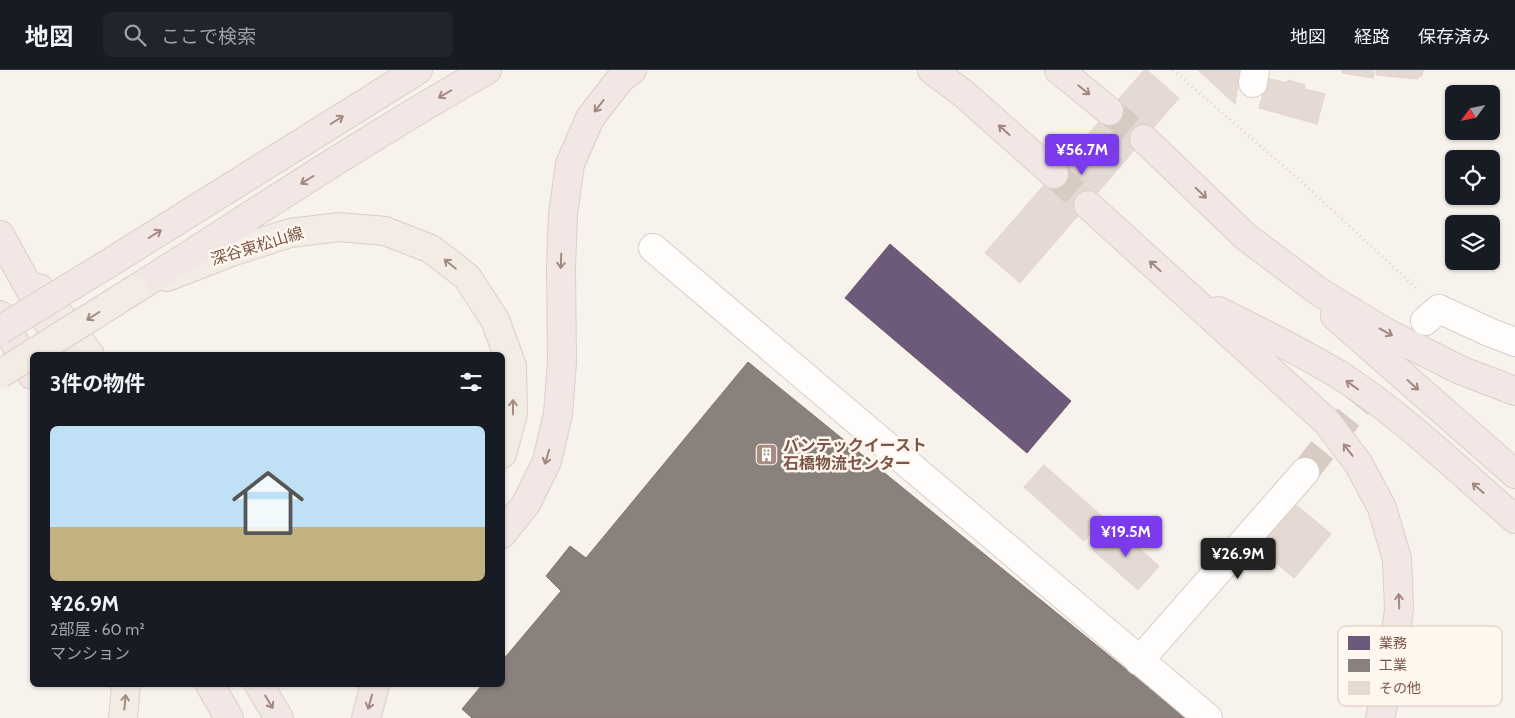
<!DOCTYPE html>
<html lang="ja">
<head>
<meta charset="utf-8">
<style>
  body { margin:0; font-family:Cabin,"Noto Sans JP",sans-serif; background:#20242c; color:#f1f3f6; height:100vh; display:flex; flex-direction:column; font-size:19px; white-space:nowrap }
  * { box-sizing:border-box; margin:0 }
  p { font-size:16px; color:#9ea1a6 }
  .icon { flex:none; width:28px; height:28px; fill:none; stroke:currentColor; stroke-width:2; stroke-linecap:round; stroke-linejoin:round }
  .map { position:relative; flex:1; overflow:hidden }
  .side { position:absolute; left:30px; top:282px; width:475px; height:335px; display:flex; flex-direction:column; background:#171b24; border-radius:8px; box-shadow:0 1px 4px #0004 }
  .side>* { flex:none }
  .needle { width:32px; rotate:237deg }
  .fabs { position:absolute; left:1445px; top:15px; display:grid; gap:10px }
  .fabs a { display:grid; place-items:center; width:55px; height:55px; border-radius:8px; background:#171b24; box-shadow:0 1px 4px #0004; font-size:25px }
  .price { position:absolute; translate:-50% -42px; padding:0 11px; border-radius:5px; background:#7c3aed; color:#fff; font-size:16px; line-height:32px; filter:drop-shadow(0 1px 2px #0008) }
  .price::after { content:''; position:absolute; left:50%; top:30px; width:15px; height:11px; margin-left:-8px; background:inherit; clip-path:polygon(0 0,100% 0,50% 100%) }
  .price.selected { background:#222; color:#fff }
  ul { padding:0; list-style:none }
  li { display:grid; align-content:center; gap:10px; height:265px; padding:0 20px }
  li span { display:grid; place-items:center; height:155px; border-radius:8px; color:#555 }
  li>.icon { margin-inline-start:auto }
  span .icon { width:90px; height:90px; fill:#fffc; stroke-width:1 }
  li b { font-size:21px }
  h2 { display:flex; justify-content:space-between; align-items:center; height:60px; padding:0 20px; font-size:21px }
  header { display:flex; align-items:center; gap:30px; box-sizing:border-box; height:70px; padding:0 25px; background:#171b24; border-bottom:1px solid #363941 }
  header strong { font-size:24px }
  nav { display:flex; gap:28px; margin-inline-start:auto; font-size:18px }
  .search { width:350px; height:45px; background:#20242c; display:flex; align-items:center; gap:12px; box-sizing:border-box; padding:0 18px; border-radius:8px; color:#9ea1a6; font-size:19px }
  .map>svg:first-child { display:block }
  .offices { fill:#6d597a; stroke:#71586b }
  .industry { fill:#8a817c; stroke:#85746c }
  .building { fill:#e5dad3; stroke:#e2d4cd }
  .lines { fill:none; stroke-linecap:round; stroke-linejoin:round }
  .minor-tunnel { stroke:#d8cbc3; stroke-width:28; stroke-dasharray:28 14; stroke-linecap:butt }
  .highway-tunnel { stroke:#d8cbc3; stroke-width:28; stroke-dasharray:28 14; stroke-linecap:butt }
  .minor-casing { stroke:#d7cec8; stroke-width:30 }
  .major-casing { stroke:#dacec9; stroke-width:30 }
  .highway-casing { stroke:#dacec9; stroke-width:30 }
  .path { stroke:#dcd1cd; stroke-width:3; stroke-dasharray:1 4; stroke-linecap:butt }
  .minor { stroke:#fefdfc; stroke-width:28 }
  .major { stroke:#f3ece5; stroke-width:28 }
  .highway { stroke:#f2e7e4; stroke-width:28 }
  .major-bridge-casing { stroke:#dacec9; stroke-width:30; stroke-linecap:butt }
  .highway-bridge-casing { stroke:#dacec9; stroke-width:30; stroke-linecap:butt }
  .major-bridge { stroke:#f3ece5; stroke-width:28 }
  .highway-bridge { stroke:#f2e7e4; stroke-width:28 }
  .oneway { stroke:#a4887f }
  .oneway2 { stroke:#a48a7f }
  .labels { text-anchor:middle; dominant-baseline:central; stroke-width:5; stroke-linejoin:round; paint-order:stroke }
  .street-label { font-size:16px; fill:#7a5548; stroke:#fff7ee }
  .poi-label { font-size:16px; font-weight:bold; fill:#7a5548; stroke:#fff7ee; text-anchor:start }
  .key { fill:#fff7ee; stroke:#d7c6bc; stroke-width:1 }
  .key-label { font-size:14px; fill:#7a5548 }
</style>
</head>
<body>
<header>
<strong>地図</strong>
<div class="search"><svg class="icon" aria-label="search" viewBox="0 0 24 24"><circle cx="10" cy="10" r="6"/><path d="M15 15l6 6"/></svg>ここで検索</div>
<nav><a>地図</a><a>経路</a><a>保存済み</a></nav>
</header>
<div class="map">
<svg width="1515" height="648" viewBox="0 0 1515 648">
  <rect width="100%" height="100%" fill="#f8f2ec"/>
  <path class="offices" d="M890 174 1071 331 1027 383 845 228Z"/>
  <path class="industry" d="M748 292 1186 648H472L462 639 482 615H502V591L561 521 546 506 570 476 586 488Z"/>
  <path class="building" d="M1144 0H1147L1179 28 1020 213 985 183Z
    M1198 0H1242L1244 3 1239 9 1235 34Z
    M1342 0H1374L1373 8 1342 3Z
    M1376 0H1423L1422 6H1418V9L1376 5Z
    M1267 8 1287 13 1288 10 1305 15 1304 19 1325 24 1317 54 1259 38Z
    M1044 395 1104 448 1084 471 1024 417Z
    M1294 433 1331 464 1294 508 1257 476Z
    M1113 455 1159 496 1138 520 1092 479Z"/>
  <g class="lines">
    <path class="minor-tunnel" d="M1305 402 1405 275"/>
    <path class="highway-tunnel" d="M1109 41 1144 69
      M1054 104 1088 135"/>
    <defs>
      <path id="minor" d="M1253 13 1255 0
        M653 178 1208 648
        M1425 251 1439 239 1489 262 1515 272
        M1139 591 1305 402"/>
      <path id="major" d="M167 207 234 181 290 163 339 157 385 161 431 179 467 207 495 250 512 296 513 344 502 384
        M39 218 90 285
        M123 648 126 615"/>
      <path id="highway" d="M932 0 964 24 1054 104
        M1059 0 1109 41
        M1144 69 1246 167 1321 223 1385 262 1460 300 1515 321
        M1088 135 1327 352 1358 393 1382 438 1397 489 1399 539 1391 603 1380 648
        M0 165 66 285
        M114 190 418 0
        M134 220C251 146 367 68 487 0
        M1219 241C1260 262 1302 282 1341 306 1403 346 1459 401 1515 449
        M0 245 32 305
        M1335 246 1515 404
        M502 464 526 434 547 391 558 344 562 292 561 197 563 144 570 94 590 48 621 8 632 0
        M210 615 229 648
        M259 615 279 648
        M366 648 375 615"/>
    </defs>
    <use href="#minor" class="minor-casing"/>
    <use href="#major" class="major-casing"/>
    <use href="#highway" class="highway-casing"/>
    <path class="path" d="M1173 0 1304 114 1416 218"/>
    <use href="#minor" class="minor"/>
    <use href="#major" class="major"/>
    <use href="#highway" class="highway"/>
    <defs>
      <path id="major-bridge" d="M0 304 134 220"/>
      <path id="highway-bridge" d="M0 260 114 190"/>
    </defs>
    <use href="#major-bridge" class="major-bridge-casing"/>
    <use href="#highway-bridge" class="highway-bridge-casing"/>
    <use href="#major-bridge" class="major-bridge"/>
    <use href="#highway-bridge" class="highway-bridge"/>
  </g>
  <defs><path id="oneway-shaft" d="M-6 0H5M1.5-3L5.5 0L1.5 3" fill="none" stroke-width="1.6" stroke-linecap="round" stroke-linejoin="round" transform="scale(1.25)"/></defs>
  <g class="oneway">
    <use href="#oneway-shaft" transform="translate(1084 20) rotate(39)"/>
    <use href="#oneway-shaft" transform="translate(445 24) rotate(150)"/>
    <use href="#oneway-shaft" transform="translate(599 36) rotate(128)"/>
    <use href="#oneway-shaft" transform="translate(337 50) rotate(-32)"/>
    <use href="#oneway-shaft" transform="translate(1004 60) rotate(-138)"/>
    <use href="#oneway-shaft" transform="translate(307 110) rotate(148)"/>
    <use href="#oneway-shaft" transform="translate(1201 123) rotate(44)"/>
    <use href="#oneway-shaft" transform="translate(155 164) rotate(-32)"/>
    <use href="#oneway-shaft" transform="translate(561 191) rotate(92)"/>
    <use href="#oneway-shaft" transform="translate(1155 196) rotate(-138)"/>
    <use href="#oneway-shaft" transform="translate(1386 262) rotate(29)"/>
    <use href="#oneway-shaft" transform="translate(1352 315) rotate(-144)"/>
    <use href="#oneway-shaft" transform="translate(1413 315) rotate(42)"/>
    <use href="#oneway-shaft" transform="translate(1348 380) rotate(-128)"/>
    <use href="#oneway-shaft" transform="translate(547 387) rotate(107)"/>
    <use href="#oneway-shaft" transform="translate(1478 418) rotate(-139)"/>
    <use href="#oneway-shaft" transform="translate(1399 531) rotate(-92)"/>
    <use href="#oneway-shaft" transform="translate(269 632) rotate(59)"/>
    <use href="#oneway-shaft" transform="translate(370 632) rotate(106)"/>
  </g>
  <g class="oneway2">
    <use href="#oneway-shaft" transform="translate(450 194) rotate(-141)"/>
    <use href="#oneway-shaft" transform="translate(93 246) rotate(148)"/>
    <use href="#oneway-shaft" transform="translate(513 337) rotate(-90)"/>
    <use href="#oneway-shaft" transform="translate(125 632) rotate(-85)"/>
  </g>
  <defs>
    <symbol id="building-square" viewBox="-11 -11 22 22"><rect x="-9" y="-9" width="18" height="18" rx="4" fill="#a68c81" stroke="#fff7ee"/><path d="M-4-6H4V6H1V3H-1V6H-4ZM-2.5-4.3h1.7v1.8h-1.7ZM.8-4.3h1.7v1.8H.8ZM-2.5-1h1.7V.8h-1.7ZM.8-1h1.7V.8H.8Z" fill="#fff"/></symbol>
  </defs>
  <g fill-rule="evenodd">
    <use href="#building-square" x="754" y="372" width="25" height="25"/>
  </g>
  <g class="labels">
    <g class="street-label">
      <text transform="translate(257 176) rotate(-17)">深谷東松山線</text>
    </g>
    <g class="poi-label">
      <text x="783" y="375">バンテックイースト<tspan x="783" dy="18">石橋物流センター</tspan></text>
    </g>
  </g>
  <rect x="1338" y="556" width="164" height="80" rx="8" class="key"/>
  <rect x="1348" y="566" width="22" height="14" fill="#6d597a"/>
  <rect x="1348" y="589" width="22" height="13" fill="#8a817c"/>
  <rect x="1348" y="611" width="22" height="14" fill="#e5dad3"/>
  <g class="key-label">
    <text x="1379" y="578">業務</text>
    <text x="1379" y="600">工業</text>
    <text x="1379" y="623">その他</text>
  </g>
</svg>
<div class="fabs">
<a><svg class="needle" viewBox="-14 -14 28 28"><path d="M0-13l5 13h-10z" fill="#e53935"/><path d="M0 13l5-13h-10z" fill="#9ea1a6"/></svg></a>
<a><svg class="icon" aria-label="locate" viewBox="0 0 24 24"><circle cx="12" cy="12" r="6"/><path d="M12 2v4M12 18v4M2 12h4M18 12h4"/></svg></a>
<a><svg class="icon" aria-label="layers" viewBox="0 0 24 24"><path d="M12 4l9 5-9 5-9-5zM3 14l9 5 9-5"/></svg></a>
</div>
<b class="price" style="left:1082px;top:106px">¥56.7M</b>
<b class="price" style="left:1126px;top:488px">¥19.5M</b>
<b class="price selected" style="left:1238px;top:510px">¥26.9M</b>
<section class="side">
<h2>3件の物件<svg class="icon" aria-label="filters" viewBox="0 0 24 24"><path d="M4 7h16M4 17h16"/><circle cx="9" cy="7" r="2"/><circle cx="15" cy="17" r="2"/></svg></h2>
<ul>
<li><span style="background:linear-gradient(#bfe0f5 65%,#c2b280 0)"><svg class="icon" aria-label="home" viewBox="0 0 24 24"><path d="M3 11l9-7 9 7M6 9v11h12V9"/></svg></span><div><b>¥26.9M</b><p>2部屋 · 60 m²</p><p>マンション</p></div></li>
</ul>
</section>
</div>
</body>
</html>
